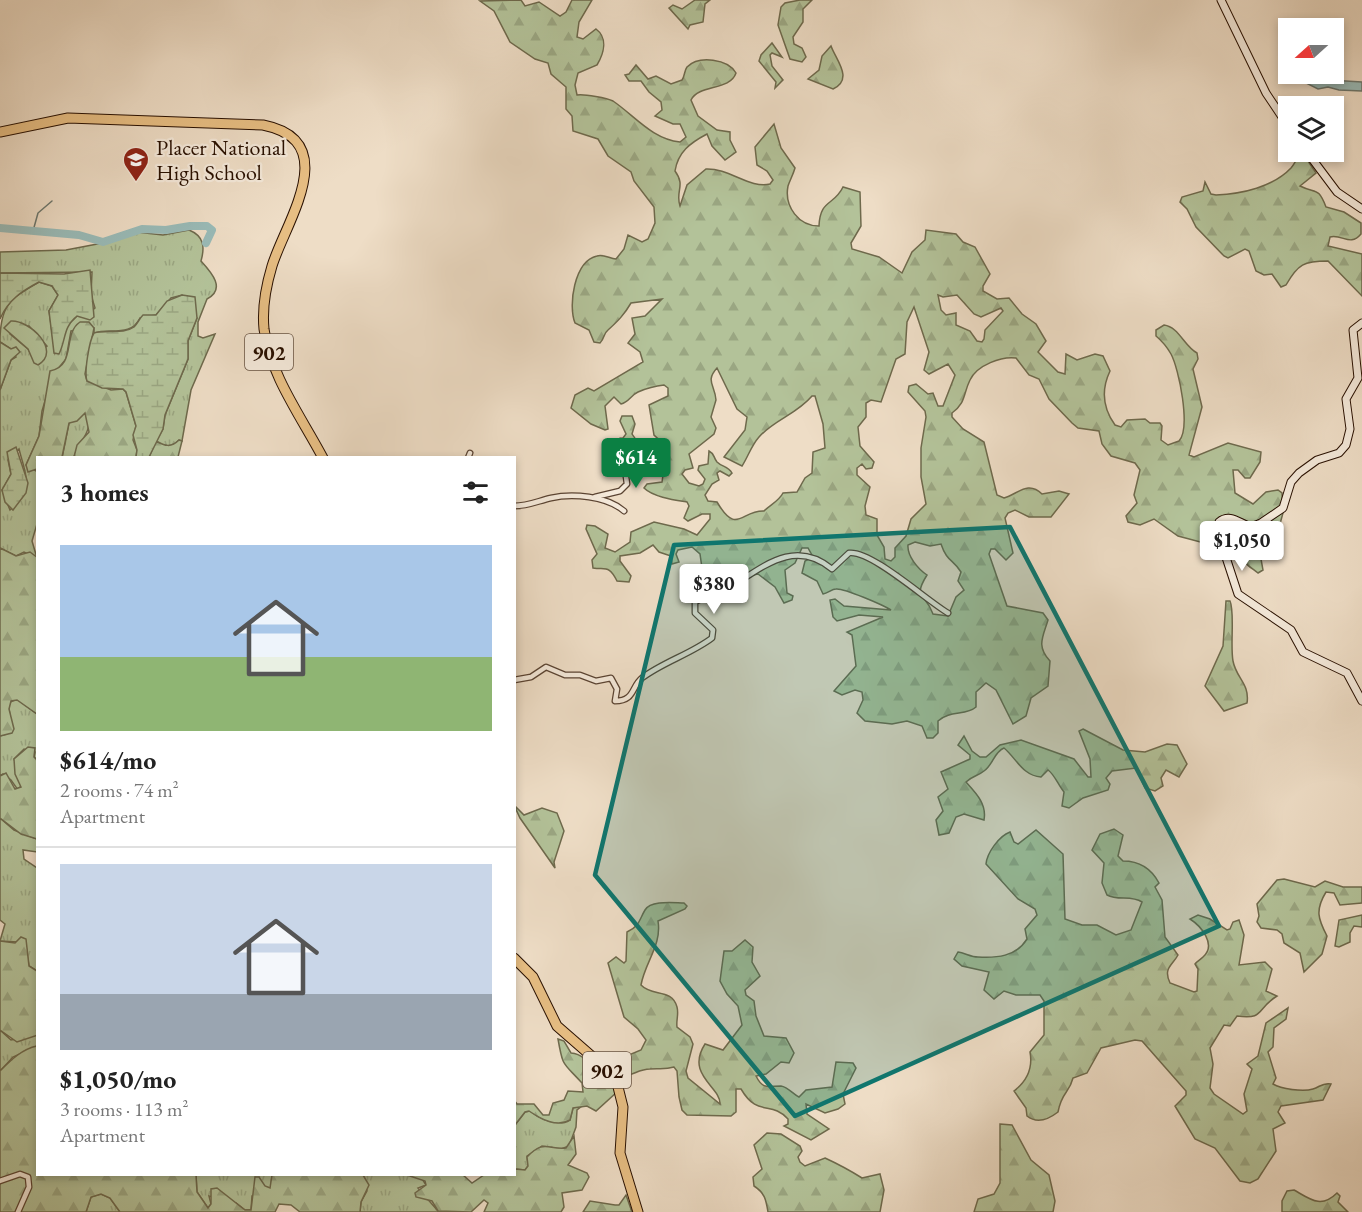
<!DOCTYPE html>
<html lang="en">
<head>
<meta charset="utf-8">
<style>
  body { margin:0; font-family:"EB Garamond",serif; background:#f6f6f6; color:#222; height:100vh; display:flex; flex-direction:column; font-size:22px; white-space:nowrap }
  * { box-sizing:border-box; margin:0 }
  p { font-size:20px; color:#767676 }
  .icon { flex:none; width:33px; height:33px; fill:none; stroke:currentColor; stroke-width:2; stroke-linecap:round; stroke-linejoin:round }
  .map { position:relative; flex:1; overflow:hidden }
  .panel { position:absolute; left:36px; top:456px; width:480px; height:720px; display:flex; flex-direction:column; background:#fff; border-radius:0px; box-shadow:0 3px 9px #0003 }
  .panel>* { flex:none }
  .needle { width:39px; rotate:249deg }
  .tools { position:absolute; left:1278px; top:18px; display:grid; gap:12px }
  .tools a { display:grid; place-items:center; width:66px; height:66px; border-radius:0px; background:#fff; box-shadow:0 3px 9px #0003; font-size:30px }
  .price { position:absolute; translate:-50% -51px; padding:0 14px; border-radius:6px; background:#fff; color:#222; font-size:20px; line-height:39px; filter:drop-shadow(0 2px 3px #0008) }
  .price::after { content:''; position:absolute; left:50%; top:36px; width:18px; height:14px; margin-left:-9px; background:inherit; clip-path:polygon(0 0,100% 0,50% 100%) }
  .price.selected { background:#0b8043; color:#fff }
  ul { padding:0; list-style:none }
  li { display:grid; align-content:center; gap:12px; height:318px; padding:0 24px }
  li+li { border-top:2px solid #e0e0e0 }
  li span { display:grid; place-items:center; height:186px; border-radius:0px; color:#555 }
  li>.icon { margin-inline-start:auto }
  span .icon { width:108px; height:108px; fill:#fffc; stroke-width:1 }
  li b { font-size:26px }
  h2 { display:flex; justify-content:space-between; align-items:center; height:72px; padding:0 24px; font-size:26px }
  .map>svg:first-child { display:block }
  .grass { fill:url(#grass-tufts); stroke:#6e694c; stroke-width:1.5; fill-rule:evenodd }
  .forest { fill:url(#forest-firs); stroke:#6e694c; stroke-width:1.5; fill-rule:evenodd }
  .wetland { fill:url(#wetland-marsh); stroke:#6e694c; stroke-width:1.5 }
  .water { fill:url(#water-ripples); stroke:#6c776e; stroke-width:1.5 }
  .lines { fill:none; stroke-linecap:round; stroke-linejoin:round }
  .stream { stroke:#6c776e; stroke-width:1.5 }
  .river { stroke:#99bbb8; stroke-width:8 }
  .street-casing { stroke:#5a4332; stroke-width:7 }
  .secondary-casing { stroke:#291000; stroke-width:9 }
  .highway-casing { stroke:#291000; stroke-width:11 }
  .street { stroke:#f4e9da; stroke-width:4.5 }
  .secondary { stroke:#f4e9da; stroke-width:7 }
  .highway { stroke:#e7be83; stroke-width:9 }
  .marked { fill:#0f766e; fill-opacity:0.2; stroke:#0f766e; stroke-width:4.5; stroke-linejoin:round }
  .labels { text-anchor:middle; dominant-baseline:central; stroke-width:4.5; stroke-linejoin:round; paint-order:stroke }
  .shield { fill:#f4e9da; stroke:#665141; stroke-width:1.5 }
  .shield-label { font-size:21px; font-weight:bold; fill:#291000 }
  .poi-label { font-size:22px; fill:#291000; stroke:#f4e9da; text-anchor:start }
</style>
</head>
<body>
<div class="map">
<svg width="1362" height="1212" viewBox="0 0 1362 1212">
  <defs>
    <pattern id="grass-tufts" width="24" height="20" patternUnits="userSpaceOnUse" patternTransform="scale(1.5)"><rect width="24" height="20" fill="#b3c299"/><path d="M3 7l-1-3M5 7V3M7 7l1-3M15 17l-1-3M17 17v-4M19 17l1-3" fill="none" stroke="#9aa682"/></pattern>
    <pattern id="forest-firs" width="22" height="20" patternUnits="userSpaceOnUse" patternTransform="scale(1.5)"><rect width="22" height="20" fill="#b3c299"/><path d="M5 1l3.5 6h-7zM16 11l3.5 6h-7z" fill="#9aa682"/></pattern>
    <pattern id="wetland-marsh" width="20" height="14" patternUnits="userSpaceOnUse" patternTransform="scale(1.5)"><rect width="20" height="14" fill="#b3c299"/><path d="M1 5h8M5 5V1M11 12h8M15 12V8" fill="none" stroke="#9aa682"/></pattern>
    <pattern id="water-ripples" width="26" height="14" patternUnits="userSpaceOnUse" patternTransform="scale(1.5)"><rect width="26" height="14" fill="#99bbb8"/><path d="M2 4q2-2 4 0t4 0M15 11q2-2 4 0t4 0" fill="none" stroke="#84a09c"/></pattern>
  </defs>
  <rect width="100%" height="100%" fill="#eeddc6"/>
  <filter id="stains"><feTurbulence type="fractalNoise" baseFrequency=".00333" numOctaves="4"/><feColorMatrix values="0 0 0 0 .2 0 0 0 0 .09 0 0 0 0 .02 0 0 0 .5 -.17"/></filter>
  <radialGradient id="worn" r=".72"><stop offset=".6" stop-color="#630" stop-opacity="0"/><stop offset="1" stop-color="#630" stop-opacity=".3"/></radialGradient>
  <path class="grass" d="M189 230C204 236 205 247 201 261 212 273 226 289 207 299L198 322V336L203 338 215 334 191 390 182 441 179 440C171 448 165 447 156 441L163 429 165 415 188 359V341L197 318 182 295 171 298 156 315 140 318C131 337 110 328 94 333V328L71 331 66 359 57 370 49 388 42 411 39 436 26 465 36 471 37 469V524L32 541 37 558 24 552 16 556 0 548V390L11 360 16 357 11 349 0 342C0 306 9 299 39 282L52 286 58 295 49 311 55 353 67 326 77 316 84 317 95 308 91 295 92 272 0 273V252L66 250 113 241 136 232 163 235ZM29 326 47 346 32 356 28 349 10 334ZM19 449C26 477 35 488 10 510L2 490 11 474 8 460Z
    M85 413C96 431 78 441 74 457L62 458 69 423Z
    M17 699 37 714V760L34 757 35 752 24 749 14 759 22 784 18 790 11 780 3 774 0 776V736L7 734 10 715 8 703Z
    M0 818 14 830 37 839V852L23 850 24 859 37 868V971L29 966 26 946 18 942 0 941 5 924 0 920Z
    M0 1030 11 1040 37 1035V1046L13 1057 0 1071Z
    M577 1106H582L577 1110 576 1127 569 1146 561 1149 542 1146 527 1156 528 1166 525 1170 515 1169V1125L525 1112 530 1111C542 1121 555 1126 570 1120L573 1108Z
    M272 1174 271 1188 265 1187 252 1196 251 1210H245L236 1203 209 1196 211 1204 208 1208 197 1192 196 1175Z
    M363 1174H407L421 1177 426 1185 418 1188 438 1211 449 1212H360L361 1202 367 1191Z
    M101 1194 110 1198 120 1212H86L91 1197Z"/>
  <path class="forest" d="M521 0 525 6 539 2 560 16 566 12 572 0H592L579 22 577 37 583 39 596 29C608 38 604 53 597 65L578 73 575 85 577 95C585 94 607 98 613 101 635 116 652 139 680 142L686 137 680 124H673L655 116 662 110 661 102 649 92 641 81H629L625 75 629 74 636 65 648 79 656 76 671 84 682 80C685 76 684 71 687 67 699 55 728 59 736 73 730 91 699 84 691 100L698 116 717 130 730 132V140L736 152 725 160 712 146 707 134C690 143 678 152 675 171 686 186 675 191 680 206L687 185 706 169C729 168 750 189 770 184L773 180 767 171 757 165 755 147 774 124 781 148 795 168C793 175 790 180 788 186 784 207 799 226 819 226 820 199 834 206 843 187L860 192 861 226 851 243 852 249 879 257 902 273 912 252 925 240 926 230 956 234 963 242 975 247 990 274 983 286V291L997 299 1009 298 1022 314 1036 324 1046 341 1038 352 1058 372 1065 374 1066 354 1077 360 1095 354 1103 356 1110 371C1101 390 1102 407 1115 425L1121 427 1127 420 1145 419 1150 423H1160L1162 426 1161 440 1168 445 1179 441C1191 428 1179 369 1171 354 1167 347 1162 341 1156 336V330L1164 325C1179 327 1184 346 1197 353L1198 359 1193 369 1202 407 1189 455 1194 457 1228 443 1261 452 1260 462 1250 478H1245L1238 470H1233L1235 493 1253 504 1266 492 1278 490 1282 493 1283 513 1277 535 1266 540 1254 539 1248 543 1261 559 1263 570 1258 573C1253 569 1246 565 1243 560 1236 547 1234 524 1217 521L1211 526 1208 540 1204 543 1178 536 1154 519 1140 525 1128 522 1126 516 1137 503 1134 495 1140 470 1135 463 1111 456 1102 444 1099 431 1078 428 1072 423 1049 399 1039 379 1029 375 1016 358C1002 356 977 365 970 380 963 394 966 403 952 413V417L963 429 984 442 997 495 1004 498C1018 494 1028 480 1042 494L1059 491 1069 494 1051 517H1029L1015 510 1008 513 1005 518 1013 553 1006 560 995 549H991L989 554 1007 606 1043 613 1048 620C1043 637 1036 646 1050 661L1048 686 1031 698 1026 716 1013 724 996 690 986 683 976 692V707C966 716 950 710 938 721V733L933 738H927L922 726 907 721 892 724 865 721 857 713 863 700 862 692 855 690 842 695 834 691 856 666 852 635 847 632 883 617 859 615 837 621 833 617 830 600 835 599 844 606 891 610C883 605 844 588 836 589 832 589 828 593 823 594L817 581 802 573 805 561 813 557 808 548H802L795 563 785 570 787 593 793 596 792 600 784 603 775 587 758 574 748 576 733 571 712 574 702 568 700 554 692 547 678 550 676 554 679 562 672 564 671 556 659 552 653 545 640 553 620 556V561L631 576 629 582 617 581C609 565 606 570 593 568L592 560 597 554 586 529 587 525 595 526 608 534 605 548 615 552 630 542 631 532 654 522 684 529 697 535 710 519V514H702L688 521 684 518 689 506 687 502C675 500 653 497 644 488L647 484 662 482 663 475 660 472 646 476 639 466 641 457C631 451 626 450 623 438L626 434 620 421 622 416H632L635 424 632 434C640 448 650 443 660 453L655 465 662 466 663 456 668 448 654 435 649 405 668 396V388L664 385C654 386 647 388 638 392 631 395 629 402 621 404L614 397 605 406 608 429 605 430 591 424 571 408 575 395 588 388 594 391 643 362 640 352 628 343 635 334 632 318 645 316 662 299 631 303C624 315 618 321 608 330 603 334 605 338 600 343L594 342 589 330 575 323C568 306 574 261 597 256 603 254 609 258 616 259L624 249 628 235 642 242 648 239 655 223 654 207 634 181 631 172 608 156 598 139 573 131 572 116 566 109V87L551 74 548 63 535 59 510 42 494 11 480 1ZM938 295 943 297 957 295 974 314 981 317 1001 308 1003 311 985 330 984 339 982 342 977 341 970 331 956 325V313L946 315 941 310ZM914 307 929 352 924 370 929 374 948 364 955 375 943 406H938L933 393 928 394 916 384 909 386 908 392 925 411 926 417 921 448V477L926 504 911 519 906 536 895 548V557L891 561 885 559 884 547 877 535V519L866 515 865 506 870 487 857 475V468L862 464 866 469 872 468 874 462 860 446 858 427 866 417V403L871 400 881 402 896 359 905 354 907 322ZM717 368 737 409 747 417 745 430 724 457 742 466C748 457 751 446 759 437 774 420 797 414 812 396H815L823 424 825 448 813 452 812 473 805 478 797 492 783 493C779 501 770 505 764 511 741 510 737 536 717 502L708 501 705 495 712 484 719 480 717 473 720 471 729 476 732 473C728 466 722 467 717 462 713 457 715 454 709 451L708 464 699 466 698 470 705 479 703 484 699 486 689 483 682 474 685 470 693 468 689 454 714 434 716 428 711 417 716 400C715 385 705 381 717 368ZM915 542 930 546 941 544C947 562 953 559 961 572L958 581 964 590 956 597 948 616 933 614C926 593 912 599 927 575 918 569 907 556 908 545Z
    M695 0H710L705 4 703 22 690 25 688 29 669 8 673 5 682 9Z
    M800 0H812L803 9V22L793 37 794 44 802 48 806 57 802 62 790 59 778 25 781 7 785 3Z
    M772 43 782 57 772 53 770 55 772 66 783 80 775 88 776 82 759 61 761 55Z
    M831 46C836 60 854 79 833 89L808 79 819 70 822 56Z
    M1304 155 1316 173 1300 186C1316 194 1318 186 1326 207L1344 212 1361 223V234C1350 247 1343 234 1330 237L1328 246 1362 254V296L1328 261C1304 261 1298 264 1286 285L1281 287 1272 274 1264 275 1256 271 1249 251 1245 249 1228 258 1224 256 1196 227 1187 209 1180 202 1182 197 1203 191 1205 182 1211 194 1216 195C1242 194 1273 187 1291 168 1296 162 1296 157 1304 155Z
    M11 321C30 320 62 351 38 365L34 363 28 349 4 328Z
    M80 322H89L94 328 85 374 87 381 111 390 123 389 126 392 136 426 133 440 137 450 136 457H74L77 445 89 432 85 413 77 421 69 423 62 457 38 458 37 469 28 472 26 465 39 436 50 371C77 366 62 334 80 322Z
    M0 342 11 349 16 347 20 352 11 360 0 390Z
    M179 440 182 441 178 457H149L156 441C165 446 171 448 179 440Z
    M0 548 16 556 30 552 38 558 37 714 17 700 11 701 9 709 14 729 12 733 0 736Z
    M1226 601H1230C1235 612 1230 645 1233 661 1236 678 1250 684 1247 703L1224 711 1205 686 1223 646Z
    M1083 729 1123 750 1145 752 1167 744 1177 745 1187 764 1179 777 1166 770 1161 778 1163 786 1155 791 1145 788 1136 768 1112 771 1106 778 1110 784 1108 790 1083 798 1069 808 1062 806 1064 792C1058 785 1055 775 1048 770L1041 777C1023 776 1016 758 1004 748 994 752 993 765 984 771 978 776 972 776 966 782 976 793 987 804 984 820L964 814 956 817 949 833 939 835 936 820 943 811 938 797 948 789 941 772 970 759V755L958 745 964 736 972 751 980 757H986L1000 745 1021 740 1074 759 1088 777H1091L1090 759 1079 731Z
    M28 747 35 748 34 757 37 760V839L21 834 0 818V776L6 773 15 789 21 787 15 774 14 759Z
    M514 805 524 815 542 808 557 813 564 831 554 862 555 868 520 818Z
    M1114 829 1123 835 1118 856 1123 861C1140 861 1151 868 1159 883L1155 887 1162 900 1165 937 1178 955C1172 966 1163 968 1170 983L1194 992 1197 991 1198 969 1195 964C1197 961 1200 960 1203 957 1217 945 1201 926 1190 919L1198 915 1210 919 1227 930 1230 929 1233 922 1239 920 1244 935 1239 965 1265 962 1272 969 1266 991 1277 996C1256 1009 1265 1020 1237 1016L1230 1026 1224 1025 1210 1048 1213 1064 1210 1088 1214 1094 1243 1114 1247 1111 1244 1094 1252 1069 1247 1064 1258 1056 1266 1023 1288 1008 1286 1019 1274 1028 1273 1047 1268 1052 1276 1078 1273 1084C1281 1089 1303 1092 1313 1089 1320 1087 1323 1082 1331 1084L1323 1100 1281 1106 1278 1112 1285 1123 1273 1129 1276 1151 1258 1179 1250 1183 1240 1181 1215 1148 1195 1139 1175 1106 1186 1095V1091L1142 1041 1135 1040 1101 1048 1087 1073 1073 1078C1069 1094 1062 1091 1058 1112 1049 1119 1037 1124 1027 1116L1026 1108 1014 1091C1027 1081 1033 1068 1030 1052L1044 1035V1001L1040 995H1016L1004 991 994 999 984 990 989 972 962 966 954 959 958 952C965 953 971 957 978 957 996 958 1016 957 1027 939L1025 929 1037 915 1035 909 1018 899 986 864C987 853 999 836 1010 832L1014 842 1018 844 1036 830 1063 854 1065 919 1082 925H1097L1116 935 1131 930 1142 902C1131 895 1118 901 1107 895L1102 883 1104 863 1092 850 1100 834Z
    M1284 879 1315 887 1325 881 1343 887H1362V903L1340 905 1334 893 1326 892C1315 910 1318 919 1327 936L1322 954 1304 972 1300 953 1284 943 1282 934 1277 930 1261 928 1257 922 1259 916 1257 904 1277 880Z
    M684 903 687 906 685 909 658 921C662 945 645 962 641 985 652 997 672 988 677 1007 679 1014 676 1020 677 1027L690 1037 693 1044 686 1071 688 1078 720 1104C721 1087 685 1075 705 1044L723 1050 742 1025 738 1006 727 994 720 981 724 951H732L745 940 753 947 752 962 760 976 745 990 746 995 754 1001 756 1016 764 1036 786 1038 794 1053 789 1063 781 1062 766 1074 756 1076C763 1090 768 1086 781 1086 788 1087 793 1094 799 1097L806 1090 832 1087 836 1062 853 1063 856 1068 843 1094 845 1104 838 1109 825 1113 806 1104 807 1114 829 1129 811 1140 784 1126 788 1124V1119C771 1100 758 1118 741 1089H736V1112L731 1116 687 1115 682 1110 679 1097 677 1071 674 1067C664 1070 659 1068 650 1069 637 1069 631 1078 617 1076L613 1068 618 1065 623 1054 629 1055 641 1050 646 1040 638 1029 624 1017 608 963 616 957 624 963 626 961 627 932C640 926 639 920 645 910 651 900 674 903 684 903Z
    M1362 915V927L1354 926 1350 933V942L1339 947 1335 946 1339 920Z
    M21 937 26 939 29 966 37 971 38 1035 17 1042 0 1030V941L15 943Z
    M558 1039 564 1041 571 1053C590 1054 598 1080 616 1087L617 1092 596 1111 587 1106 573 1108 570 1120C557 1128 541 1119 529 1111L525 1112 515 1125 514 1100 517 1104H534L543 1115H549L553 1103 564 1100 568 1091 583 1092 582 1083C563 1062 563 1068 558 1039Z
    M37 1046 38 1174 196 1175 197 1192 208 1208 211 1204V1189L217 1188 245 1210H251L255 1177H259L265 1186 270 1188 272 1175H363L369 1185 361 1202 360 1212H300L291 1205 279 1204 275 1212H120L110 1198 101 1194 91 1197 86 1212H0V1071C11 1060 22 1049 37 1046Z
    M1000 1124 1012 1125 1031 1160 1049 1175 1055 1201 1053 1212H974L978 1199 994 1194 1000 1183Z
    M767 1133 781 1134 800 1146 802 1151 798 1157 800 1162 805 1166 825 1158C838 1164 851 1171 862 1178L880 1174 884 1190 880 1212H768C766 1200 765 1193 754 1186L753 1177 762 1169 754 1145Z
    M574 1136 576 1154 568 1165 587 1173 589 1177 582 1190 562 1193 564 1207 561 1212H484L488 1203 484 1200 471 1212 438 1211 432 1201 416 1197 415 1193 426 1185 425 1181 407 1175H463L472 1183 484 1175 514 1174 515 1169 525 1170 528 1166 527 1157C544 1139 548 1150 566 1148Z
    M1294 1190C1310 1199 1321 1209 1337 1193L1340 1196 1338 1202 1348 1212H1282V1201L1287 1191Z
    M626 1195 632 1212H583L590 1201 615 1205H619Z"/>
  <path class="wetland" d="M90 270 94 317 90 320 77 316C63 327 66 340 59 354L54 353 49 311 58 295 52 286 39 282C22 291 8 300 0 319V273L64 274Z
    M182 295 195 297 197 318 188 341V359L165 415 163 429 149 457H136L137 450 133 435 136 426 126 392 123 389 102 388 87 381C84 373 89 341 94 333 106 329 123 335 134 327 138 323 139 319 143 315H156L167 301Z
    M16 447 28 483 26 493 13 510 5 502 2 490 11 474 7 452Z"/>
  <path class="water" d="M1301 74H1308L1313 79 1362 82V91L1339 90 1328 87 1318 89 1306 83Z"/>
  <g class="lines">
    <path class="stream" d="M33 231 38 213 52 201"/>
    <path class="river" d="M0 228 79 235 103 242 142 229 166 230 190 226H207L212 230 206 243"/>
    <defs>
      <path id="street" d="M468 458 470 453
        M595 497 620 491 627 484 621 441
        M514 506C528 506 538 501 551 498 572 493 607 496 624 511
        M514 680 531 677 546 667 565 675H580L596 681 611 678 617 689 615 701C635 701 631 687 642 678 663 662 691 654 712 638L713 630 695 613V602C705 596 716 595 726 590 761 569 793 537 832 569L849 553C871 550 926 600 948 613
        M0 1181 20 1174 28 1177 29 1187 18 1212"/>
      <path id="secondary" d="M1221 0 1266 93 1288 126
        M1307 152 1337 192 1362 209
        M1362 323 1353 330 1358 378 1346 399 1350 429 1346 445 1339 453 1317 460 1299 473 1291 482 1283 508 1261 523 1251 527C1239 523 1230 513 1219 522L1217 530 1238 594 1291 630 1303 652 1347 673 1362 701"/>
      <path id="highway" d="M0 132 68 118 263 125C344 141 285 223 272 266 266 286 262 309 264 329 270 375 302 418 323 458
        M514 958 533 977 557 1026 604 1067 617 1083 623 1107 620 1153 638 1212"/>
    </defs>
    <use href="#street" class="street-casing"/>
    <use href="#secondary" class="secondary-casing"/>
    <use href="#highway" class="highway-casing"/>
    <use href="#street" class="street"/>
    <use href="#secondary" class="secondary"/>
    <use href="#highway" class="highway"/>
  </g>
  <path class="marked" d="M1010 527 1219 926 795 1116 595 875 674 545Z"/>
  <defs>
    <symbol id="school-pin" viewBox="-11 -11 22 30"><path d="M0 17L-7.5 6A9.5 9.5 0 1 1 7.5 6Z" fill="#8f2418" stroke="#f4e9da"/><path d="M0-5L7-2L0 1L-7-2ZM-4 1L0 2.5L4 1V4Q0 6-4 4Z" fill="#fff"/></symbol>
  </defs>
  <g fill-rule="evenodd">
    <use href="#school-pin" x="121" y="145" width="30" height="40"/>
  </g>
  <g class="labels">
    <g class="shield">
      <rect x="245" y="334" width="48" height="36" rx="4.5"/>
      <rect x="583" y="1052" width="48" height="36" rx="4.5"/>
    </g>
    <g class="shield-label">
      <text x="269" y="352">902</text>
      <text x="607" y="1070">902</text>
    </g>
    <g class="poi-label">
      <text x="156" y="147">Placer National<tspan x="156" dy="25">High School</tspan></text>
    </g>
  </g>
  <rect width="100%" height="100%" filter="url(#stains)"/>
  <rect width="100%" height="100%" fill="url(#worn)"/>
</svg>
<div class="tools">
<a><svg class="needle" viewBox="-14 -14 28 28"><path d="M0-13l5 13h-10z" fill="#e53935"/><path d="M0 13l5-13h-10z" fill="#767676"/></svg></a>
<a><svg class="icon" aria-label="layers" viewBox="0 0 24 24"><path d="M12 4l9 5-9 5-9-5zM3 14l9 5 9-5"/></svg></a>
</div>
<b class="price selected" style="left:636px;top:489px">$614</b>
<b class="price" style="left:1242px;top:572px">$1,050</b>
<b class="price" style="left:714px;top:615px">$380</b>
<section class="panel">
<h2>3 homes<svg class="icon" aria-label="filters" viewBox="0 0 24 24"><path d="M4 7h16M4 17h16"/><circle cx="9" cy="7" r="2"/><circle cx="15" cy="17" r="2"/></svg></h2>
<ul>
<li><span style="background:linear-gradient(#a9c7e8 60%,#8fb573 0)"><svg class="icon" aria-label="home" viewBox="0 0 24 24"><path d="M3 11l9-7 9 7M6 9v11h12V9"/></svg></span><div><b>$614/mo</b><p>2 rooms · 74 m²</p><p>Apartment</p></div></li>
<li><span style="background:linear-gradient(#c9d6e8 70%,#9aa5b1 0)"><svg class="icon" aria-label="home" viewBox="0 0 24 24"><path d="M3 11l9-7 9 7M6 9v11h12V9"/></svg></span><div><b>$1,050/mo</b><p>3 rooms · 113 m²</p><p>Apartment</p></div></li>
</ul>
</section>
</div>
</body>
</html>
